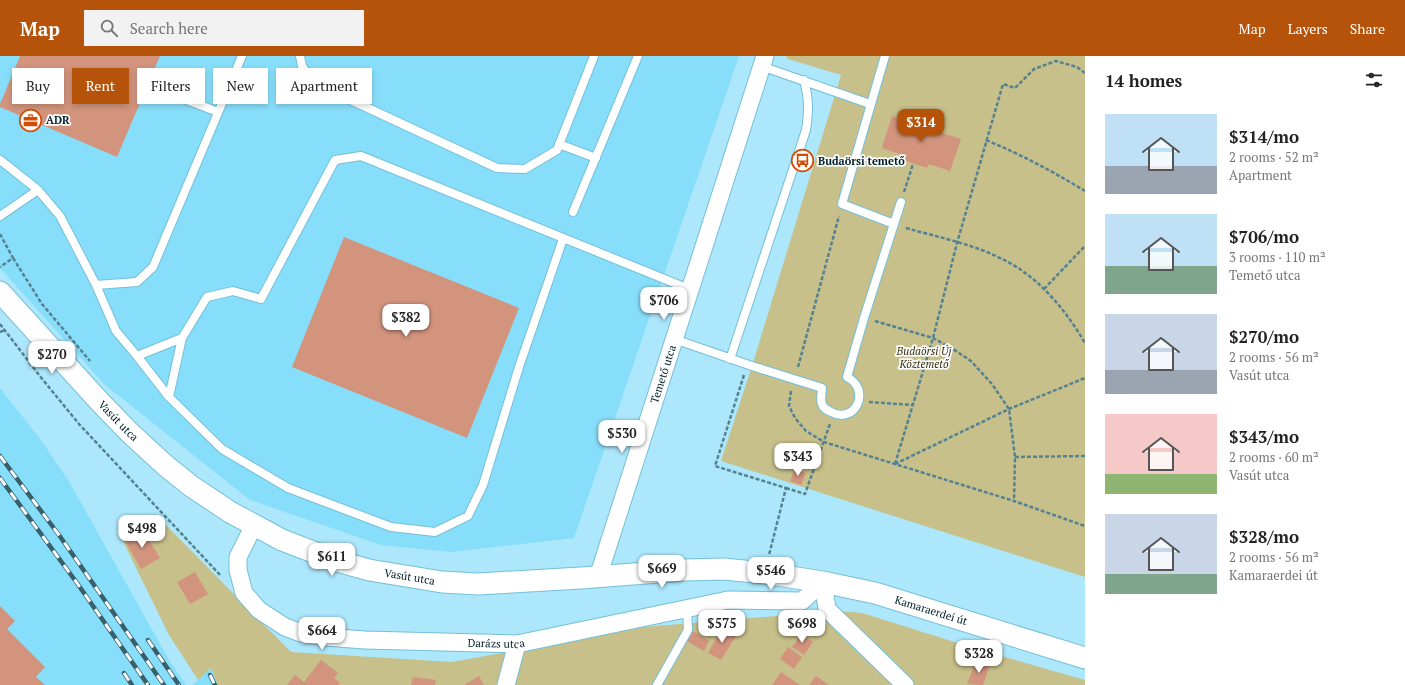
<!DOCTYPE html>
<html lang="en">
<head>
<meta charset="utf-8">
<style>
  body { margin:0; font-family:"PT Serif",serif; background:#f2f2f2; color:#222; height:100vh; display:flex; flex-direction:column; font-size:15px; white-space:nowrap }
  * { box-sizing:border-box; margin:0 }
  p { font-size:13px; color:#767676 }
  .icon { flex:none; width:22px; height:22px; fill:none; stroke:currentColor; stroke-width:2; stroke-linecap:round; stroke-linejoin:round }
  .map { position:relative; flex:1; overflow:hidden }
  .panel { display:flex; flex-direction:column; background:#fff; width:320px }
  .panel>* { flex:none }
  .hud { position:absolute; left:12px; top:12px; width:380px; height:36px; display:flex; gap:8px }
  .price { position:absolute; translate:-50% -34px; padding:0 9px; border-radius:8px; background:#fff; color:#222; font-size:13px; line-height:26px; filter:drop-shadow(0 1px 2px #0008) }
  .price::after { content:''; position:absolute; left:50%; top:24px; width:12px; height:9px; margin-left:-6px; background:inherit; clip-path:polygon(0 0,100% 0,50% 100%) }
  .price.on { background:#b45309; color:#fff }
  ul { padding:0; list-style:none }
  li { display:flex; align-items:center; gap:12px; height:100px; padding:0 20px }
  li span { display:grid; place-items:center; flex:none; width:112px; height:80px; border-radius:0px; color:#555 }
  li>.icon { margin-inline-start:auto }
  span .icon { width:48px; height:48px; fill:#fffc; stroke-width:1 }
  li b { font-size:17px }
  h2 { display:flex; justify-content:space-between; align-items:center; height:48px; padding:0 20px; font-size:17px }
  .tag { padding:0 14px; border-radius:0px; background:#fff; box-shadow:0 2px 6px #0003; font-size:14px; line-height:36px }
  .tag.on { background:#b45309; color:#fff }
  header { display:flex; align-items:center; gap:24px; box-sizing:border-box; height:56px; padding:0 20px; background:#b45309; color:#fff }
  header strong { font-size:19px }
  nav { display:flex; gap:22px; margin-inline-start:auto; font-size:14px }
  .search { width:280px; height:36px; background:#f2f2f2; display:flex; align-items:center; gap:10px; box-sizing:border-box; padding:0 14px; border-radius:0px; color:#767676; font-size:15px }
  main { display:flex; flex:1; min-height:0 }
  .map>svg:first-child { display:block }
  .built { fill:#87defb }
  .green { fill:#c7c08a }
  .building { fill:#d2947d }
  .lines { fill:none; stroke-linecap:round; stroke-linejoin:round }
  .service-casing { stroke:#74bfd8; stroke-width:10 }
  .minor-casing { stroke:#74bfd8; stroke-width:19 }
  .tertiary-casing { stroke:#74bfd8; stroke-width:23 }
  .path { stroke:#558291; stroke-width:2.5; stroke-dasharray:4 2; stroke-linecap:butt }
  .service { stroke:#fff; stroke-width:8 }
  .minor { stroke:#fff; stroke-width:17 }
  .tertiary { stroke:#fff; stroke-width:21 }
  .rail-casing { stroke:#375f6c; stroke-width:4.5 }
  .rail { stroke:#fdfdfd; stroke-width:3; stroke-dasharray:9; stroke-linecap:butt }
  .labels { text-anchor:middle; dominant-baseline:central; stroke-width:3.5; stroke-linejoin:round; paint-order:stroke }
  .poi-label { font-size:11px; font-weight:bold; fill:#001f29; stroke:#fdfdfd; text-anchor:start }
  .park-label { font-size:11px; font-style:italic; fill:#312d0d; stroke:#fdfdfd }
  .street-label { font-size:11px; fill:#001f29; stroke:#fdfdfd }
</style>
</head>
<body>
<header>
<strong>Map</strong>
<div class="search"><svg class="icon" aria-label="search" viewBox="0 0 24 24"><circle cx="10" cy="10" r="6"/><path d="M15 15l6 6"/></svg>Search here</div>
<nav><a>Map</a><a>Layers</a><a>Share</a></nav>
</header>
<main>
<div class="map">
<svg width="1085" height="629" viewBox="0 0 1085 629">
  <rect width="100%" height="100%" fill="#ace7fc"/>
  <path class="built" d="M0 0H739L574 482 451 496 381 489 250 444 105 329 0 212Z
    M0 332 41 384 70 427 169 604 186 629H0Z
    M211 612 218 629H192L198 624Z"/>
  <path class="green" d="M786 0H1085V521L721 405 752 310 841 19 788 3Z
    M155 458 291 596 452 606 644 571 838 555 862 557 977 593 1085 624V629H218L211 612 198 624 169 579 119 477Z"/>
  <path class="building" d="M20 0H160L117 101 0 51V48Z
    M892 60 913 67 915 60 942 69 939 76 961 83 950 115 929 108 927 112 900 103 902 99 882 92Z
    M344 181 519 252 467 382 292 311Z
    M795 413 806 417 801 429 790 425Z
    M142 472 160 502 141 513 124 483Z
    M195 516 208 538 190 548 177 526Z
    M0 550 15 565 7 573 45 611 36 621 45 629H0Z
    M810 565 815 568 809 577 804 573Z
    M722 572 736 580 721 604 708 597Z
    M693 575 709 585 704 595 687 585Z
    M801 578 813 586 804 599 792 591Z
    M788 591 802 601 794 613 780 603Z
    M321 604 338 617 334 622 340 627 338 629H287L295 619 304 626Z
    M976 604 990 609 983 629 967 628Z
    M781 616 800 629H772Z
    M479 620 484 629H464Z
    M816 620 829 629H809Z
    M413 621 436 624 435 629H411Z"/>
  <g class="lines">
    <defs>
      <path id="service" d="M300 0 302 10 314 27 497 112 525 113 557 94 594 0
        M885 0 842 148 894 168
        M761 10 870 48
        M148 29 218 56
        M559 88 596 102
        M0 104 38 134 60 160 96 229 116 275 137 300 169 341
        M573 156 638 0
        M0 160 38 134
        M563 183 519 311 483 429 468 460 435 476 391 471 288 432 222 393 169 341 182 282 207 241 233 235 261 243 335 104 361 100 689 233
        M96 229 137 226 153 211 242 0
        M674 283 752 310 822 332C822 337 820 344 822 348 823 352 827 354 831 356 855 369 872 334 847 321L864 262 901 146
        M137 300 182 282
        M730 303 806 74C809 55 809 43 804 24
        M657 629 688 574 687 552"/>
      <g id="minor">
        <path id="s1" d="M254 469 238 501V514L244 537 259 554 285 571 301 577 325 581 365 584 517 588 728 544 802 545 823 526"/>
        <path id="s2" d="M598 521 765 0"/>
        <path d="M823 526 827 553 905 629"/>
        <path d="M506 629 517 588"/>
      </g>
      <g id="tertiary">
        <path id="s3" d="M0 236 99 345 130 377 166 410 191 430 230 456 282 484 337 505 369 514 442 526 478 528 581 522 685 514 724 513 764 517 823 526 875 537 1085 602"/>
      </g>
    </defs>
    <use href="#service" class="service-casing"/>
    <use href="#minor" class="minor-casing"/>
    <use href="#tertiary" class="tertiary-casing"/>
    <path class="path" d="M986 84C1022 99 1052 115 1085 135
      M904 136 913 108
      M906 172C937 181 973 188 1002 203 1038 220 1065 253 1085 287
      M0 178 13 202 0 211
      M13 202 42 248 90 305
      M1044 233 1085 190
      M875 265 933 282 953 293 971 305 992 328 1009 353 1015 401 1014 445
      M0 268 39 319 79 368 221 520
      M0 276 5 274
      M798 311 839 160
      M744 319 715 410 786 432 769 499
      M791 335 789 350 795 362 806 375 824 386 1014 445 1085 470
      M869 346 913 349
      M1015 401 1085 400
      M895 408 933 282 957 187 1003 28 1015 32 1034 13 1056 5 1077 11 1085 17
      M895 408 1009 353 1085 322
      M786 432 805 438 830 368"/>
    <use href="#service" class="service"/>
    <use href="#minor" class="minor"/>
    <use href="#tertiary" class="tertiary"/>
    <defs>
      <path id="rail" d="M0 400 59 479 164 629
        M0 422 77 527 148 629
        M148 584 179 629
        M124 617 132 629
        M210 619 215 629"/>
    </defs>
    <use href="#rail" class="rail-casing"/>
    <use href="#rail" class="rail"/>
  </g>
  <defs>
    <symbol id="office-ring" viewBox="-11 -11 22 22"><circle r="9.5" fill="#fdfdfd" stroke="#d24d03" stroke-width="1.5"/><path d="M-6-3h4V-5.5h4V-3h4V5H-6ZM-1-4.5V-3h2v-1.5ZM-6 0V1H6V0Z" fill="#d24d03"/></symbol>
    <symbol id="bus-ring" viewBox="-11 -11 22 22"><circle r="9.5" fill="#fdfdfd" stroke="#d24d03" stroke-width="1.5"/><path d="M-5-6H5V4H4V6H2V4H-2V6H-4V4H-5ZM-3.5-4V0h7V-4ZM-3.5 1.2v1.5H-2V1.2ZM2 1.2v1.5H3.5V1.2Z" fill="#d24d03"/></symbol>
  </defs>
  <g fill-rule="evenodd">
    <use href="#office-ring" x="18" y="52" width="25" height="25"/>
    <use href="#bus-ring" x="790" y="92" width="25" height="25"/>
  </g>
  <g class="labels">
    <g class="poi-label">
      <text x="46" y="64">ADR</text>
      <text x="818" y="105">Budaörsi temető</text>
    </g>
    <g class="park-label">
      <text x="924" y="295">Budaörsi Új<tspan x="924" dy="13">Köztemető</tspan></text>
    </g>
    <g class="street-label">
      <text stroke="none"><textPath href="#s2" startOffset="213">Temető utca</textPath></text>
      <text stroke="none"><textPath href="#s3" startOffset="175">Vasút utca</textPath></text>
      <text stroke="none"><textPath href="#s3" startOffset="512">Vasút utca</textPath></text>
      <text stroke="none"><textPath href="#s3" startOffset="1039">Kamaraerdei út</textPath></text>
      <text stroke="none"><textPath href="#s1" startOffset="339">Darázs utca</textPath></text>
    </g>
  </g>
</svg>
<b class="price on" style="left:921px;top:87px">$314</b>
<b class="price" style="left:664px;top:265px">$706</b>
<b class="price" style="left:406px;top:282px">$382</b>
<b class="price" style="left:52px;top:319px">$270</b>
<b class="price" style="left:622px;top:398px">$530</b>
<b class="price" style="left:798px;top:421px">$343</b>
<b class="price" style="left:142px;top:493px">$498</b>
<b class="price" style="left:332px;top:521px">$611</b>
<b class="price" style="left:662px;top:533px">$669</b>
<b class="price" style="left:771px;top:535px">$546</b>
<b class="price" style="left:722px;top:588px">$575</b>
<b class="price" style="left:802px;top:588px">$698</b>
<b class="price" style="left:322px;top:595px">$664</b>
<b class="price" style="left:979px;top:618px">$328</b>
<div class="hud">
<a class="tag">Buy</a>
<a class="tag on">Rent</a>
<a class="tag">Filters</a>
<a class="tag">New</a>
<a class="tag">Apartment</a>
</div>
</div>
<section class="panel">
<h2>14 homes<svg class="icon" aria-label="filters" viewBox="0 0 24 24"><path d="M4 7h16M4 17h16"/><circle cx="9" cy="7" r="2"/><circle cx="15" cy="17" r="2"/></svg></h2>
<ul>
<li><span style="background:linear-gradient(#bfe0f5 65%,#9aa5b1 0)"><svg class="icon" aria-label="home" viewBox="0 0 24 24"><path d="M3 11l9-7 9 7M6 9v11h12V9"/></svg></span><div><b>$314/mo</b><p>2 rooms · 52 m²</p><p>Apartment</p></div></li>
<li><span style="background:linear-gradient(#bfe0f5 65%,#7fa58c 0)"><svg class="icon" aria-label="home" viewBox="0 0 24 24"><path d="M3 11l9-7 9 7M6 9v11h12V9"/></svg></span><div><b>$706/mo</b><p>3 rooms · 110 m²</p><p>Temető utca</p></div></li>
<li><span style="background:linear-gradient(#c9d6e8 70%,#9aa5b1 0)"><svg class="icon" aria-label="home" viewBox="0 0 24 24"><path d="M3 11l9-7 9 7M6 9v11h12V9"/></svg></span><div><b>$270/mo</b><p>2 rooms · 56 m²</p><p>Vasút utca</p></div></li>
<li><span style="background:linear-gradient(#f6c9c9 75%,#8fb573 0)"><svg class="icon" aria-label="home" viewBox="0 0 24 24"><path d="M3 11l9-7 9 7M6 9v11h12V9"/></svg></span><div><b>$343/mo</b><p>2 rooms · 60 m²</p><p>Vasút utca</p></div></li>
<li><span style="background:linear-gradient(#c9d6e8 75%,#7fa58c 0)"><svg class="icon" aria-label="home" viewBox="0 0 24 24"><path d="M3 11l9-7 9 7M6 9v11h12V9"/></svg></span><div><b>$328/mo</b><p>2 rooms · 56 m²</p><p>Kamaraerdei út</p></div></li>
</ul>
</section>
</main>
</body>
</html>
